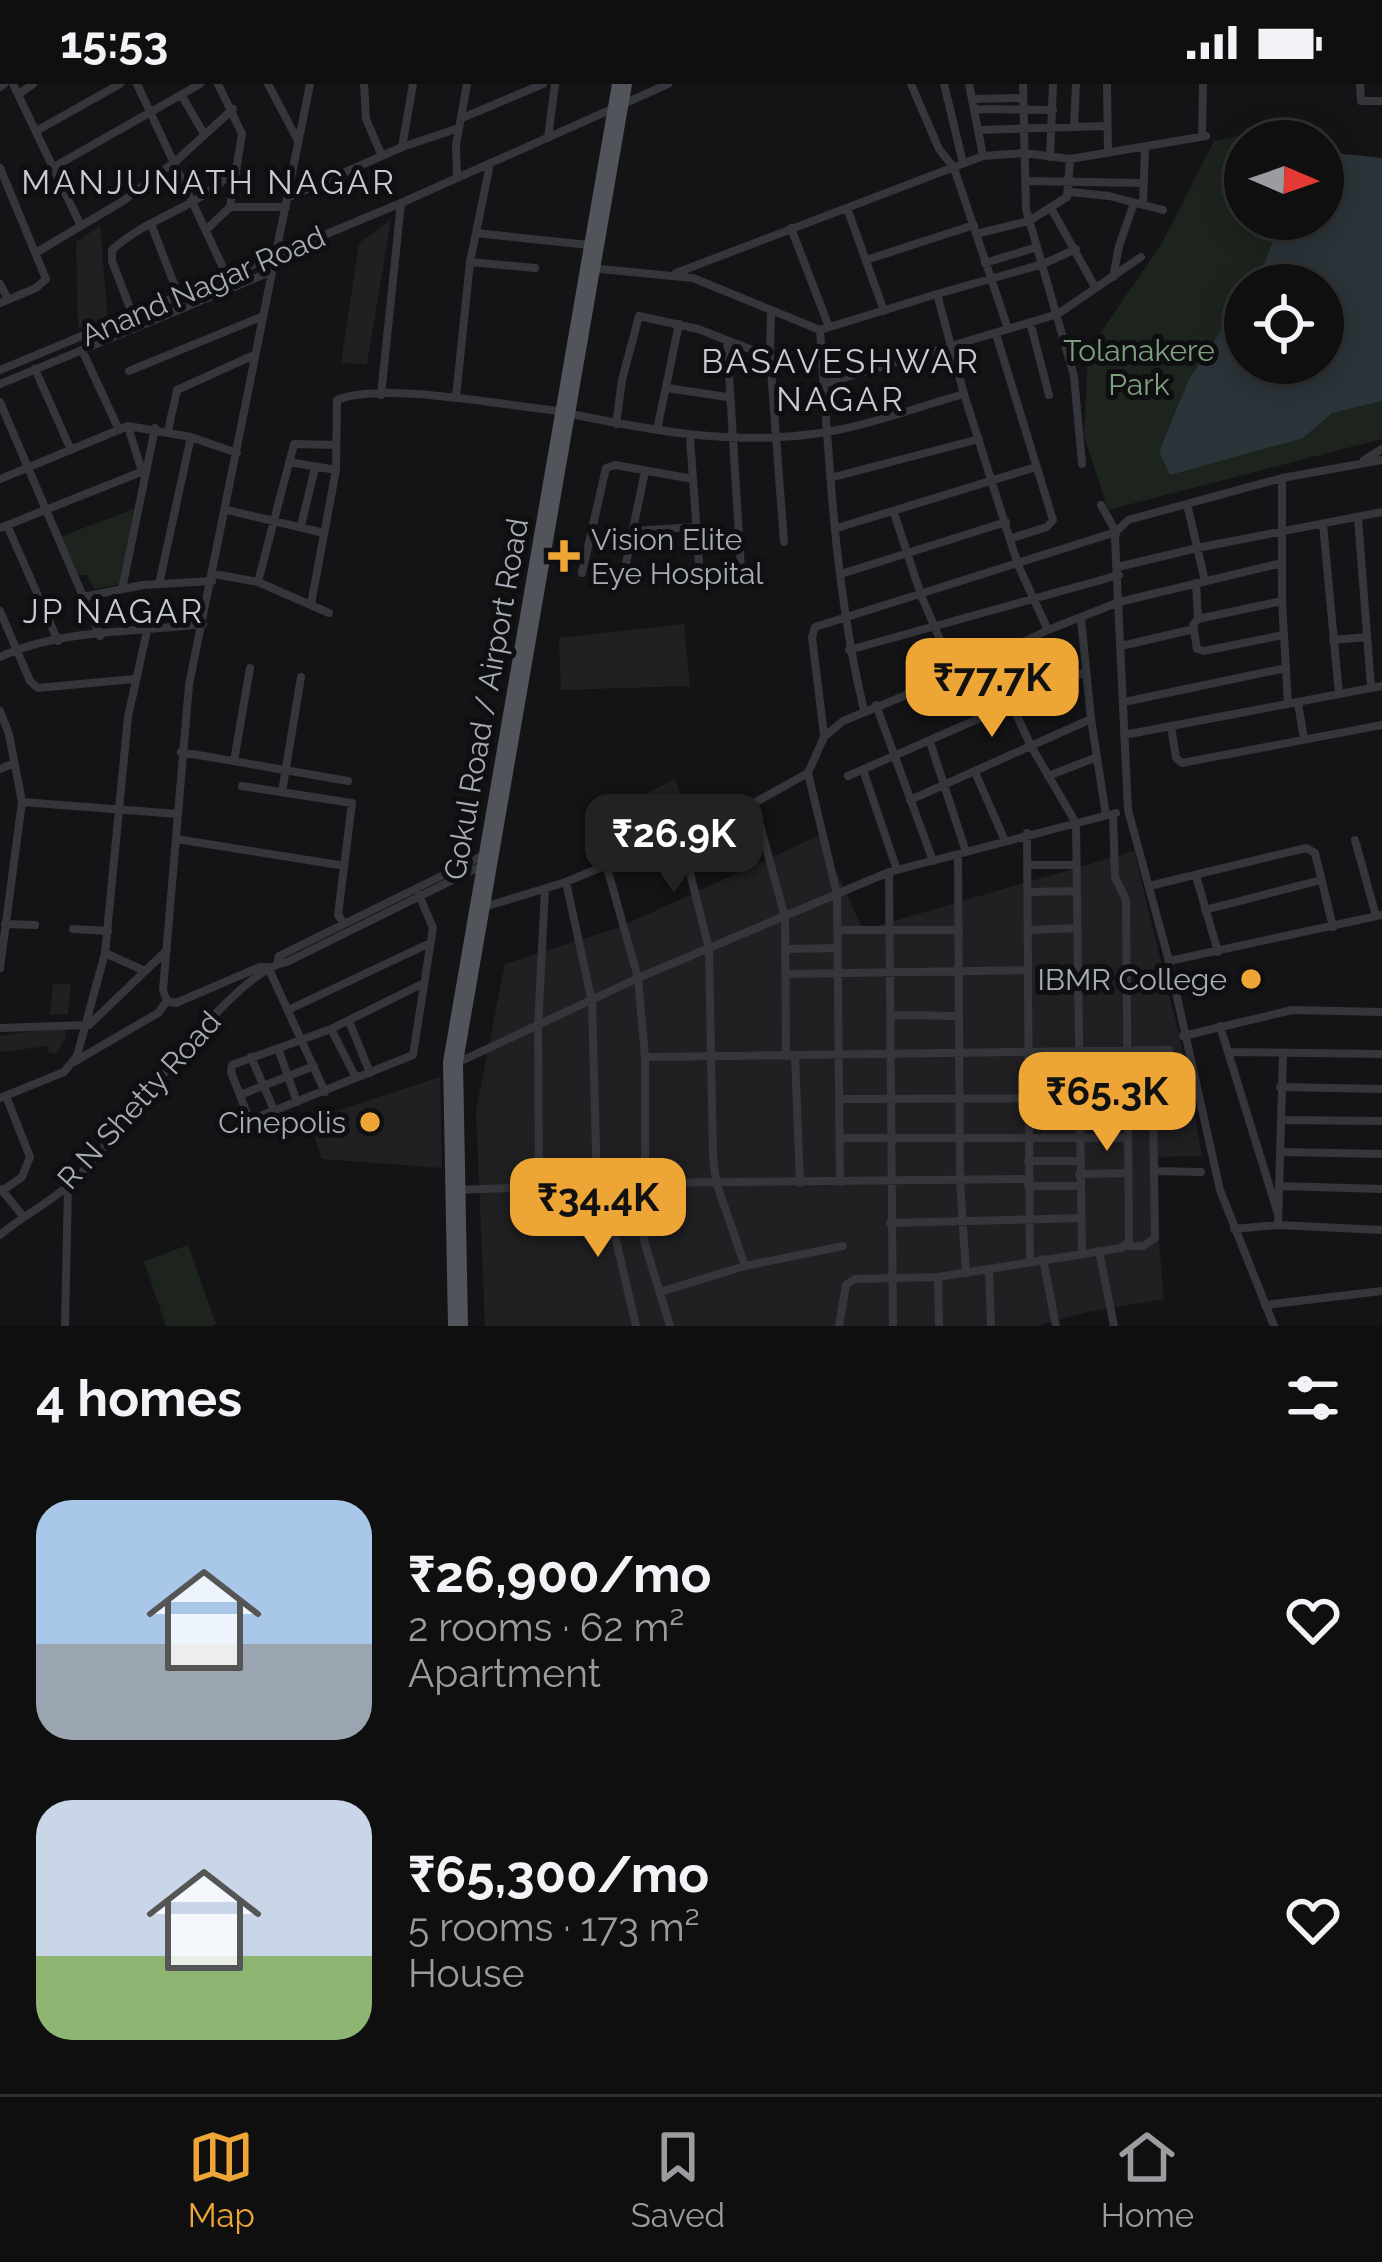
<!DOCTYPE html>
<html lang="en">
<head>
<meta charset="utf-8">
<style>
  body { margin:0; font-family:Raleway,sans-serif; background:#1d1d1e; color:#f1f3f6; height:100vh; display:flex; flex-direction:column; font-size:45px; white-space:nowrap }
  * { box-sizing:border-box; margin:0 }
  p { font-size:39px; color:#9b9c9f }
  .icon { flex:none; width:66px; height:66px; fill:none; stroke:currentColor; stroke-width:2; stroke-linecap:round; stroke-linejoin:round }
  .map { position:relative; height:1242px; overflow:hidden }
  .side { display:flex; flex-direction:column; background:#0f0f10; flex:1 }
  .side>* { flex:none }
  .needle { width:78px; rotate:92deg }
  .controls { position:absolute; left:1224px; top:36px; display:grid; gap:24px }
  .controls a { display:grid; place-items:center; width:120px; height:120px; border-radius:50%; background:#0f0f10; box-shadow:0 6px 30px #0003,0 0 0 3px #2f2f30; font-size:60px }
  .price { position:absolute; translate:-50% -102px; padding:0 27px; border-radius:24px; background:#eda635; color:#111; font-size:39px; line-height:78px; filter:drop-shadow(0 3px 6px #0008) }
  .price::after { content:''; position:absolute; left:50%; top:72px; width:36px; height:27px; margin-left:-18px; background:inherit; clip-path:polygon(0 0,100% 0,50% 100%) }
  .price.on { background:#222; color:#fff }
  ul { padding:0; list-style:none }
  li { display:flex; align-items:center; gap:36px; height:300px; padding:0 36px }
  li span { display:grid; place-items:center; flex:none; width:336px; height:240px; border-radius:36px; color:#555 }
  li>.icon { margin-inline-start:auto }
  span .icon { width:144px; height:144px; fill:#fffc; stroke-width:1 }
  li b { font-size:51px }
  h2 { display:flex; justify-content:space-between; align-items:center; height:144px; padding:0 36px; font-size:51px }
  .status { display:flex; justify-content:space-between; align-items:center; height:84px; padding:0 60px; background:#0f0f10; direction:ltr }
  .status svg { height:33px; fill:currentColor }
  .menu { display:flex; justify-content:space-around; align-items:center; height:168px; border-top:3px solid #2f2f30; background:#0f0f10; font-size:33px; color:#9b9c9f }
  .menu a { display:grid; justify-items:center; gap:6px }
  .menu .on { color:#eda635 }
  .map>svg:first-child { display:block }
  .built { fill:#202023 }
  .green { fill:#1c241d }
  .water { fill:#2b3439 }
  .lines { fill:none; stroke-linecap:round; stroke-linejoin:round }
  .minor { stroke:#35363b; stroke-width:8 }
  .major { stroke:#51545a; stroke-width:10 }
  .poi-dot { fill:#eda635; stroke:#0f0f11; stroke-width:4.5 }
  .labels { text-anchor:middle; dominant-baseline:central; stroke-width:10; stroke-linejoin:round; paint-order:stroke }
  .street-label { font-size:30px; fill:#a6acb6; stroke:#0f0f11 }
  .park-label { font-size:30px; fill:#7ea07e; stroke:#0f0f11 }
  .poi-label { font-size:30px; fill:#a6acb6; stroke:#0f0f11; text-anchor:end }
  .neighbourhood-label { font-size:33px; letter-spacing:3px; fill:#c7cbd2; stroke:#0f0f11 }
</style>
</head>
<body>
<div class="status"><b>15:53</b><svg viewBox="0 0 49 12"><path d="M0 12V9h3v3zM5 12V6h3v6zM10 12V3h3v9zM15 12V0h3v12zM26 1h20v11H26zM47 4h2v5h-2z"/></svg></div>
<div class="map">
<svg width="1382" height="1242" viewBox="0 0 1382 1242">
  <rect width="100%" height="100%" fill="#141416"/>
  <path class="built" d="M391 136 367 280 341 279 359 159Z
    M100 142 108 238 78 244 76 158Z
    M684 540 690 602 561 606 559 554Z
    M675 695 687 730 662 752 612 773 592 737Z
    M820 751 863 846 1134 767 1185 976 1202 1072 1159 1073 1157 1138 1164 1215 1087 1228 1036 1242H485L476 1026 505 880 620 843Z
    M53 900H71L68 930 50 931Z
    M64 942 66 952 56 970 47 968 48 962 0 968V952Z
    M440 993 442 1084 322 1075 309 1036Z"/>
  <path class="green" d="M1310 37 1334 69 1323 78V57H1245V135H1281L1260 191 1252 201H1245V210L1189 295 1159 367 1303 354 1332 329 1382 317V355L1108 426 1084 352 1088 267 1162 159 1214 57Z
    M134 425 119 500 94 505 87 491H74L62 452Z
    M188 1161 216 1240 210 1242H166L144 1177Z"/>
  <path class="water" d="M1334 69 1382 74V317L1332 329 1303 354 1170 391 1159 367 1189 295 1245 210V279H1323V201H1252L1260 191 1281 135H1323V78Z"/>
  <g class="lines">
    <path class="minor" d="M13 0 81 142
      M137 0 226 190
      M268 0 298 57
      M310 0 189 601 163 906 167 917 176 919 260 883H268L325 1008
      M364 0 366 35 382 72
      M911 0 939 65 954 84 1008 245
      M944 0 963 79
      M969 0 983 72
      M1023 0 1026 125 1074 292 1082 380
      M1107 0 1108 69
      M1360 0 1361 17H1382
      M0 3 4 0
      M19 10 33 0
      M182 12 204 50
      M972 15 1023 14
      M974 25 1053 26
      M462 34 543 0
      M1074 43 1076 0
      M38 46 120 0
      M978 46 1106 42
      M1202 52 1203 0
      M548 54 555 0
      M402 63 413 0
      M1050 73 1053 0
      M0 84 46 195 36 204 0 219
      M52 84 200 0
      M457 92 456 61 467 0
      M1026 97 1144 99
      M1070 108 1109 112 1163 126
      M289 113 402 63 459 44
      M1143 121 1145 63
      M230 123H286
      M847 124 884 227
      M1051 124 1095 203
      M151 140 178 210
      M791 144 829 243
      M207 145 230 123 242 50 218 0
      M476 149 589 161
      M976 150 1029 137 1067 113 1070 75
      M37 168 123 117 176 77 233 25
      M866 176 974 141
      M470 178 535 184
      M985 179 1037 163
      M590 184 693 194 820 246 937 210 964 310 1018 481 1048 546
      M676 189 983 72 1024 69 1070 75 1206 52
      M1113 193 1119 162 1134 119
      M0 200 8 215
      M937 210 1043 180 1076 165
      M771 226 770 273 784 458
      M133 232 112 177V166C150 131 196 127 236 84
      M1030 238 1049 311
      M820 246C829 373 834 502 864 626
      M996 250 1053 436 1047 443 1012 454
      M727 257 741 485
      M82 266 119 346
      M35 285 71 366
      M0 286 401 119 668 0
      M129 287 261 233
      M0 300 270 188
      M824 300 1058 230 1141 173
      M667 304 727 313
      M381 311 401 119
      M456 313 470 178 490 80
      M0 318 100 552
      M571 330C654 347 735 362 820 349 868 342 917 323 964 310
      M616 340 622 296 639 232 698 245 770 273
      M128 343 142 387
      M657 346 679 240
      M168 347 177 306 254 271
      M690 353 700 493
      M1364 376 1382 365
      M289 378 336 386
      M830 394 979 355
      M1282 394V517L1288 620
      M0 395 128 342 191 353 237 369
      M1187 420 1205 497
      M227 426 324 449
      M894 429 921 511 955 591
      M1358 434 1371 603
      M1323 440 1339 610
      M7 441 58 557
      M301 442 315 384
      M0 444 146 386
      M837 444 1036 383
      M633 447 695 443
      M1118 483 1197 464 1382 428
      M582 489 606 384 615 381 693 395
      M624 489 645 387
      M214 490 258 498 329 529
      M841 490 1006 438
      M258 498 294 360 336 361
      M1196 499 1198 535
      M159 500 191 353
      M122 505 155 344
      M83 513 143 501 212 497
      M1282 517 1198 535 1193 541 1197 565 1204 567 1283 551
      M311 520 336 386 337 316C383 297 507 322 560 327
      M0 527 30 597 38 604 134 595
      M1081 534 1091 635 1106 731
      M1333 556 1367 553
      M1121 562 1194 545
      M849 566 1119 491
      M0 573C59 545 138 548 203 540
      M990 574 1031 662 1076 739 1082 1169
      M1124 618 1286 584
      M1298 619 1304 655
      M876 621 933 777
      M0 627 9 650 22 718 0 884
      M1171 642 1176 674 1182 679 1382 641
      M824 651 812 553 815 543 1116 448 1101 421
      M1124 651 1382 602
      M930 658 966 768
      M181 668 348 697
      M234 677 250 584
      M0 685 14 679
      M863 686 897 786
      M975 688 1005 757
      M808 689 837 810 840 1098
      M848 692 1085 588
      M1048 692 1097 673
      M242 702 352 719 338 831 344 839
      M282 708 301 593
      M910 716 1091 635
      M22 718 178 730
      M754 719 785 833 786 972
      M680 749 709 865 713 1072 716 1098 745 1182
      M1027 749 1030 1177
      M176 755 339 781
      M1355 756 1376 832
      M958 772 960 1096 966 1189
      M606 780 638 894 645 973V1099
      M1029 781H1076
      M889 788 893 1242
      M1196 792 1218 868
      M566 798 592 918 597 1101
      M1149 802 1306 764 1315 769 1333 843
      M1029 808 1076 807
      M419 811 433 844 413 971 253 1035 248 1032 231 988 232 981 331 945 424 899
      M481 824 566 798 754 719 808 689 824 653 843 637 955 591 1048 546 1119 518 1282 479
      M1205 826 1321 796
      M5 840 35 841
      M73 845 108 847
      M838 846H959
      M1030 846 1076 844
      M786 865 838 864
      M105 869 145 887
      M1169 877 1382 831
      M277 880 279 872 486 770
      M786 890 1027 886
      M288 926 430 859
      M890 931 959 932
      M349 937 370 989
      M89 941 165 868
      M1220 942 1278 1130
      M0 944 86 941
      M331 945 356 994
      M1183 952 1292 926 1382 928
      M278 964 297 1018
      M1228 968 1382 970
      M795 972 800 1099
      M251 973 274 1026
      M645 973 1169 966
      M74 978 158 929 167 917
      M459 978 638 894 889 788 1116 729
      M1280 1003 1382 1005
      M240 1011 314 982
      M0 1014 64 988 77 972 105 869 128 633 147 547
      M840 1015 1128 1014
      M1153 1018 1185 1020
      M1028 1036 1079 1037
      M1282 1036 1382 1037
      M840 1054H1128
      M1282 1068 1382 1070
      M1028 1077H1079
      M1155 1087 1201 1088
      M1079 1090 1129 1089
      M633 1099 645 1160 670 1242
      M603 1100 636 1242
      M1028 1102H1079
      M1279 1102 1382 1105
      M539 1103 538 943 545 805
      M1 1105 23 1132
      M457 1106 633 1099 1028 1095
      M2 1107 22 1093 30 1073 6 1012
      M890 1139 1080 1134
      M1278 1141 1283 969
      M1234 1145 1278 1141 1382 1146
      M0 1151C21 1133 47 1120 68 1102 119 1057 228 887 287 878L485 780
      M1127 1162H1143L1155 1154 1152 966
      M1099 1167 1114 1242
      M1043 1175 1056 1242
      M989 1185 991 1242
      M938 1193 939 1242
      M660 1208 745 1182 843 1162
      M1265 1221 1382 1207
      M65 1242 68 1102
      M839 1242 846 1201 855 1195 938 1193 1121 1164 1129 1158 1126 816 1115 793 1113 730
      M1274 1242 1220 1106 1169 877 1128 726 1115 455 1116 448 1128 436 1282 394 1382 376"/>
    <path class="major" d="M453 1242 448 978 617 0
      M463 1242 458 978 627 0"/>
  </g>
  <g class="poi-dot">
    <path d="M558 454h12v12h12v12h-12v12h-12v-12h-12v-12h12z"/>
    <circle cx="1251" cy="895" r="12"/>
    <circle cx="370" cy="1038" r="12"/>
  </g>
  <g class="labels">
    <g class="street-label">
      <text transform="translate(203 202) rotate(-23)">Anand Nagar Road</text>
      <text transform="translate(486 615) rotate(-80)">Gokul Road / Airport Road</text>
      <text transform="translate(139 1016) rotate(-48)">R N Shetty Road</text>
    </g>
    <g class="park-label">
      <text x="1139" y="266">Tolanakere<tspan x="1139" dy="34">Park</tspan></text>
    </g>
    <g class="poi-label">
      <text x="591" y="455" text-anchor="start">Vision Elite<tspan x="591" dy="34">Eye Hospital</tspan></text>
      <text x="1227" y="895">IBMR College</text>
      <text x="346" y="1038">Cinepolis</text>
    </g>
    <g class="neighbourhood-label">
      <text x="209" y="98">MANJUNATH NAGAR</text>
      <text x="841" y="277">BASAVESHWAR<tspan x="841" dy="38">NAGAR</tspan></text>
      <text x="114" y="527">JP NAGAR</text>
    </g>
  </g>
</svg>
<div class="controls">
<a><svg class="needle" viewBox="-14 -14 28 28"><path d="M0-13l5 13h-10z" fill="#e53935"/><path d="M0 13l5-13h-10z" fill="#9b9c9f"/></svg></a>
<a><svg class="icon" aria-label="locate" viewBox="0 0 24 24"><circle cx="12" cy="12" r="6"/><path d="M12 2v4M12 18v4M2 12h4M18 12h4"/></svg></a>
</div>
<b class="price" style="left:992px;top:656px">₹77.7K</b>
<b class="price on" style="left:674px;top:812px">₹26.9K</b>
<b class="price" style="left:1107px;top:1070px">₹65.3K</b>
<b class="price" style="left:598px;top:1176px">₹34.4K</b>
</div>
<section class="side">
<h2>4 homes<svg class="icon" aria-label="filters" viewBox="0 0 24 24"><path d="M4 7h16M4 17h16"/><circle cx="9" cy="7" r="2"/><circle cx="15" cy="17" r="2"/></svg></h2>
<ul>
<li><span style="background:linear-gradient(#a9c7e8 60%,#9aa5b1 0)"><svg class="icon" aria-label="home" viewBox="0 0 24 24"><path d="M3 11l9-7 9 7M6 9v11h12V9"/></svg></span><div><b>₹26,900/mo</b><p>2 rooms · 62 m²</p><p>Apartment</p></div><svg class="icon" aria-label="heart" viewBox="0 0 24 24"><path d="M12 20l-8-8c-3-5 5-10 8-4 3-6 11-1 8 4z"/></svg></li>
<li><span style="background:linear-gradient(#c9d6e8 65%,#8fb573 0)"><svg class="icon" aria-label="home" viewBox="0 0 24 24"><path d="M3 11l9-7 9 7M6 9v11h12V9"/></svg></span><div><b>₹65,300/mo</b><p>5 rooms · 173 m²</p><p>House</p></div><svg class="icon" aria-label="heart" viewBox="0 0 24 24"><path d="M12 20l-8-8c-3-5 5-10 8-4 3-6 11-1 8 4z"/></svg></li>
</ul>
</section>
<nav class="menu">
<a class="on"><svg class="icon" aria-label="map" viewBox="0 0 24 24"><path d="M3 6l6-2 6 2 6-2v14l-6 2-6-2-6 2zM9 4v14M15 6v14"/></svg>Map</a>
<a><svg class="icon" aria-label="saved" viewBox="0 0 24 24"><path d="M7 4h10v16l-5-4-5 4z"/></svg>Saved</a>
<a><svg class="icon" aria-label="home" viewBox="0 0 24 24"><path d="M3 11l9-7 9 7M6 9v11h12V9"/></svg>Home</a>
</nav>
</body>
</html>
